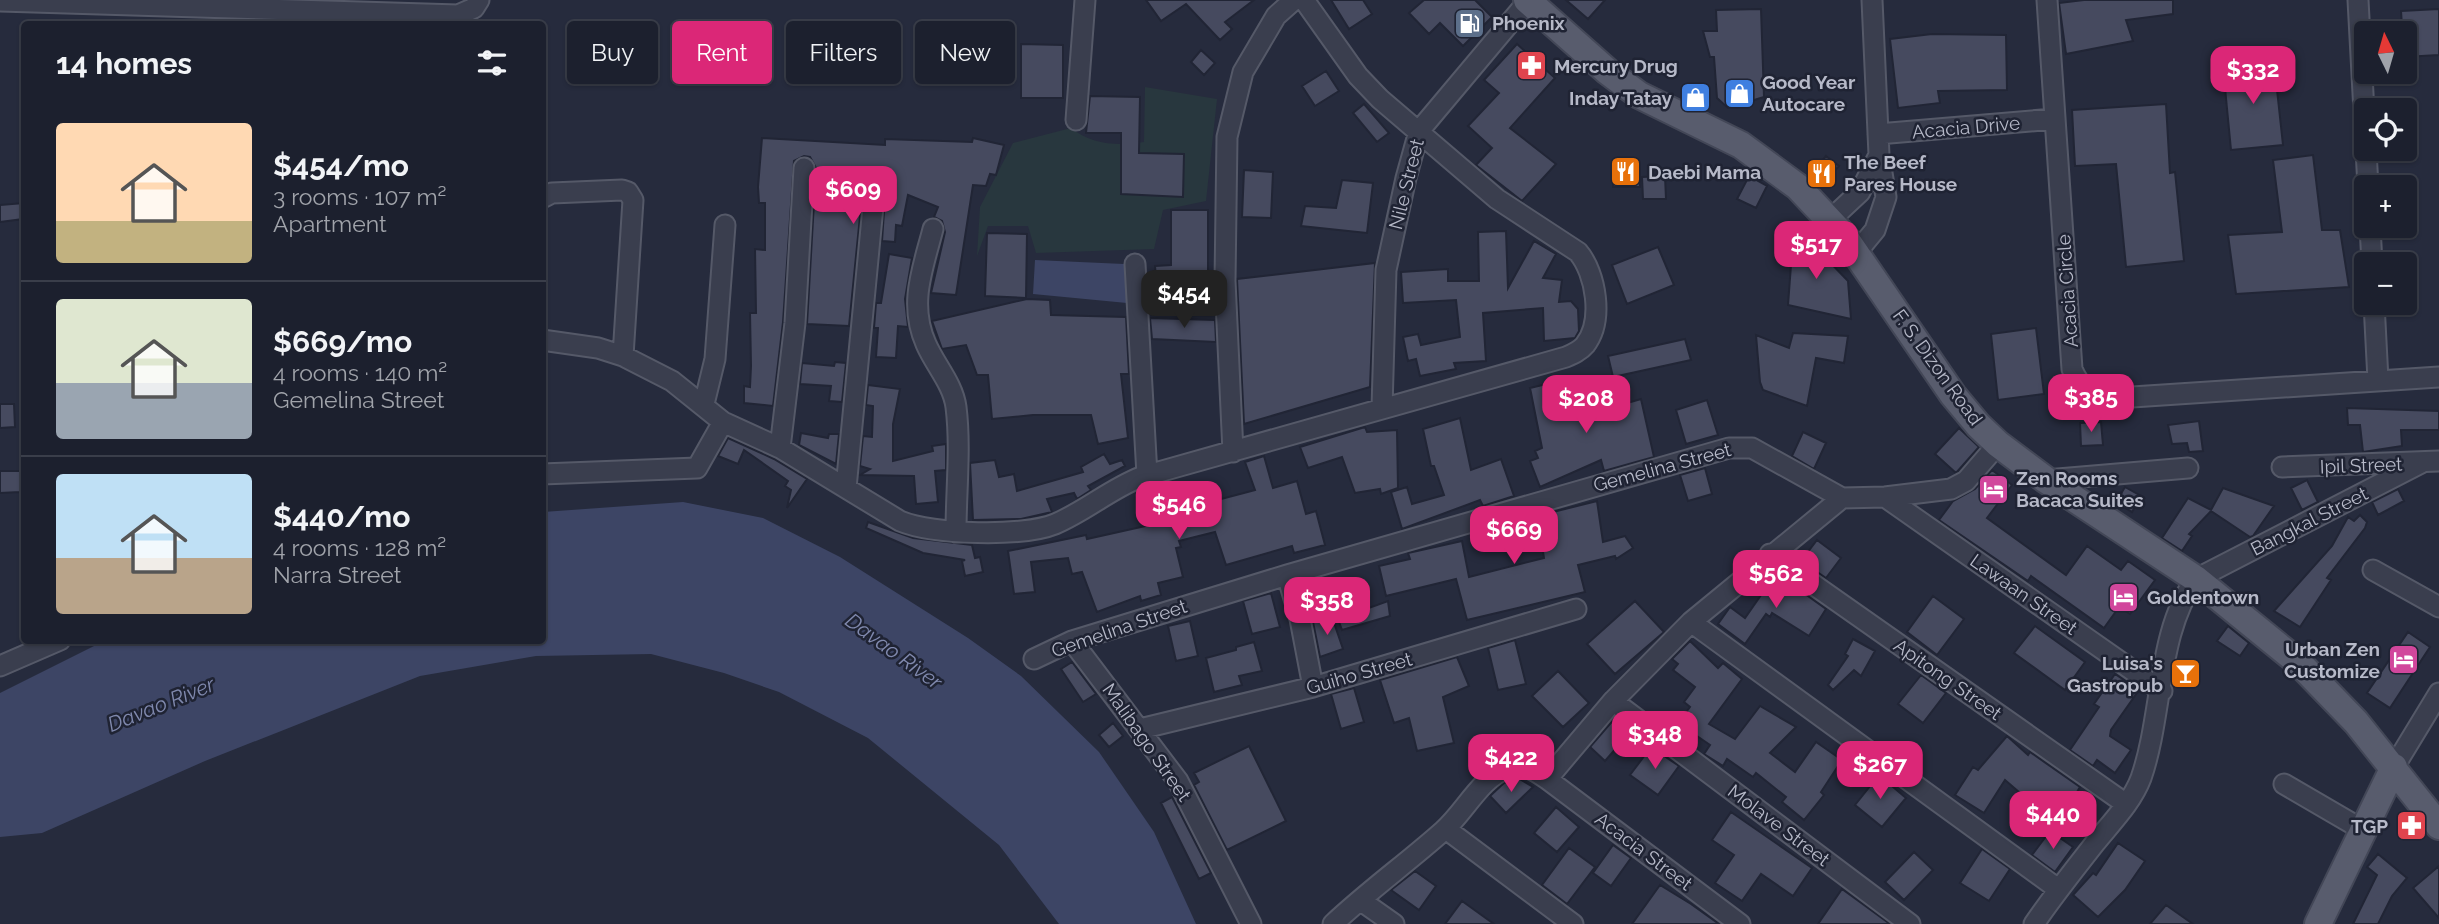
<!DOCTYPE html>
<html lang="en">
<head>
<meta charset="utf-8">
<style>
  body { margin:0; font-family:Raleway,sans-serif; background:#252836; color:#f1f3f6; height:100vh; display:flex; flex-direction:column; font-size:26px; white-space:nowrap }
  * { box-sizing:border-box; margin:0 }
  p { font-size:23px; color:#a0a3aa }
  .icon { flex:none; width:38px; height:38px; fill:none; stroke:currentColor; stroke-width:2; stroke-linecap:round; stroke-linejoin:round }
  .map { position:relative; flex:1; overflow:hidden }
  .panel { position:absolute; left:21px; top:21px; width:525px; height:623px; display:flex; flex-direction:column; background:#1c202e; border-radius:7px; box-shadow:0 2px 5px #0004,0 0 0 2px #3a3e4a }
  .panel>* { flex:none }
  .top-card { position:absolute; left:567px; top:21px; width:665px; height:63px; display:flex; gap:14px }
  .needle { width:46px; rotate:355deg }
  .controls { position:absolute; left:2354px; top:21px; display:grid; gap:14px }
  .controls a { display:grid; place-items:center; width:63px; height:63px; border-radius:7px; background:#1c202e; box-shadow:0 2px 5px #0004,0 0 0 2px #3a3e4a; font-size:35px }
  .price { position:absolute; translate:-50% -60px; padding:0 16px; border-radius:14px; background:#db2777; color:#fff; font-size:23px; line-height:46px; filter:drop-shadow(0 2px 4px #0008) }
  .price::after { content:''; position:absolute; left:50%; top:42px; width:21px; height:16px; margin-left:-10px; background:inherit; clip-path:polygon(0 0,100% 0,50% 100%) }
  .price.active { background:#222; color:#fff }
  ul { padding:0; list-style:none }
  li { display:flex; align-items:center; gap:21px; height:175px; padding:0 35px }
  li+li { border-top:2px solid #3a3e4a }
  li span { display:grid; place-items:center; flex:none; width:196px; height:140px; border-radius:7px; color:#555 }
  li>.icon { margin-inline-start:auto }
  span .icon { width:84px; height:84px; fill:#fffc; stroke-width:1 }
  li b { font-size:30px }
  h2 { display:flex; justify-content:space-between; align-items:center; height:84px; padding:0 35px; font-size:30px }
  .pill { padding:0 24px; border-radius:7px; background:#1c202e; box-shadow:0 2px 5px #0004,0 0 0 2px #3a3e4a; font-size:24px; line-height:63px }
  .pill.active { background:#db2777; color:#fff }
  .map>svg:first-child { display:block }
  .green { fill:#28373e }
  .water { fill:#3d4565 }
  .building { fill:#464a5f; stroke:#212535; stroke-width:2 }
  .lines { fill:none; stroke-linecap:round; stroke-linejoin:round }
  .minor-casing { stroke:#555968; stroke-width:23 }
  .major-casing { stroke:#434757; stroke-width:30 }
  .minor { stroke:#3a3e4e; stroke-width:19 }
  .major { stroke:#585c6d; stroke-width:26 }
  .labels { text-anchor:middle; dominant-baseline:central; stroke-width:5; stroke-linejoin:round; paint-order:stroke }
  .poi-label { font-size:19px; font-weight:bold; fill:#b6b9c8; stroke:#1f2333; text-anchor:start }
  .street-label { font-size:19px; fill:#b6b9c8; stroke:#1f2333 }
  .water-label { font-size:21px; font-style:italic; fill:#8089ae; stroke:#1f2333 }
</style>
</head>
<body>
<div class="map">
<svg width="2439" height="924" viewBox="0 0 2439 924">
  <rect width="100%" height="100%" fill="#262b3d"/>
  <path class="green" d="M1145 87 1217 99 1206 201 1163 210 1154 249 1036 253 1028 226H988L977 256 980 207 1013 143 1071 128C1092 145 1118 146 1144 142Z"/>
  <path class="water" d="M1035 260 1124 264 1127 303 1033 294Z
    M683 502 763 518 840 557 968 638 1021 676 1099 752 1154 832 1196 924H1059L999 845 868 738 779 692 724 673 651 654 536 656 420 676 205 761 42 833 0 837V693L106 640H542L543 512Z"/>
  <path class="building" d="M1146 0H1254L1225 22 1232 29 1220 40 1186 4 1161 21Z
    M1331 0H1363L1372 14 1349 29Z
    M1424 0H1475L1492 17 1463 46 1440 23 1429 34 1409 13Z
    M1566 0H1605L1588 19Z
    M2084 0H2173V14L2126 20 2133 41 2066 54 2059 3Z
    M1761 9 1764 97 1728 108 1717 98 1714 57H1710L1703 31H1717L1716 10Z
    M2439 9V55L2404 57 2401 11Z
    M1932 34 2006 35 2007 90 1938 91 1940 103 1898 108 1890 39Z
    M1021 44 1063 45V98H1021Z
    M1517 44 1555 78 1510 128 1556 164 1522 201 1476 165 1492 148 1468 126 1499 93 1484 80Z
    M1201 50 1215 63 1204 75 1191 62Z
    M2274 62 2283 145 2231 150 2223 67Z
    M1326 71 1339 91 1315 106 1302 86Z
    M1090 96 1140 97 1139 153 1184 154 1183 197 1121 194V133H1086Z
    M1364 104 1389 133 1377 142 1353 113Z
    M2166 104 2170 173 2175 172 2184 261 2126 267 2116 164 2075 166 2072 110Z
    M762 138 885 145V139L972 142 973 138 1004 145 996 175 990 174 986 186 973 185 956 295 931 293 945 232 942 221 934 217 938 207 908 195 902 226 896 225 895 242 882 241 886 182 877 174 858 177 855 205 861 206 849 326 807 324 816 168 810 157 804 156 794 161 783 322 773 406 744 403V386L750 387 751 366 750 313H756L755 249 765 250V203H759L758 187Z
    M2313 155 2322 230H2340L2349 287 2236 294 2228 235 2282 232 2273 160Z
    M1826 156 1839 166 1824 184 1811 174Z
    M1613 167H1639L1640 187H1613Z
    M1244 170 1273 172 1271 218 1242 217Z
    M1665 176 1666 199H1643L1642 177Z
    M1749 176 1767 186 1756 208 1737 199Z
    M1342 180 1373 183 1367 233 1301 226 1305 206 1336 208Z
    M24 203 23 219 0 222V205Z
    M1171 210H1208V285L1157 290 1155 266 1171 265Z
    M1794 225 1848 281 1851 319 1788 305Z
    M1506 231 1508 288 1534 241 1556 254 1543 278 1562 280 1559 302 1571 301 1578 309 1579 331 1575 338 1544 341 1543 308 1483 313 1486 361 1454 363 1456 369 1420 376 1416 359 1408 361 1403 337 1418 334 1421 345 1460 337 1456 300 1403 303 1401 272 1448 269V281H1479L1478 232Z
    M987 233 1027 234 1026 298 985 296Z
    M1658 247 1674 285 1627 304 1612 265Z
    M889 254 912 258 905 299 908 327 898 326 896 358 876 357 878 328H874L876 303H881Z
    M1375 263 1370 387 1244 424 1237 279Z
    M1027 299 1050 300 1051 315 1126 317 1129 374H1121L1128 438 1098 444 1091 415H1033L992 419 988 375H977L966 345 942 349 932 321Z
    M1150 318 1215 320 1216 342 1152 339Z
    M2036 328 2044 394 1998 400 1991 334Z
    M1793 333 1848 336 1844 363 1816 358 1807 406 1763 390 1760 382 1756 335 1789 348Z
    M1685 339 1691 360 1613 377 1608 356Z
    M835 362 846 363 842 402 829 401 831 386 800 384 802 363 834 366Z
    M1563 380 1572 419 1641 399 1654 457 1604 471 1601 460 1540 487 1530 461 1538 458 1535 451 1542 448 1530 388Z
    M868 385 900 389 893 424V461L933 451 932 446 946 444V470L935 471 938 502 916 504 914 476 860 475 870 469 860 466 863 436 872 437 873 406 866 405Z
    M1707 400 1718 435 1686 444 1676 410Z
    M0 404H14L15 427 0 428Z
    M2347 408 2439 411V430H2401L2402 446 2363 452 2360 425H2348Z
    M1460 418 1471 470 1501 459 1514 496 1483 506 1480 500 1402 529 1391 492 1407 487 1412 504 1444 495 1434 466H1431L1423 429Z
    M2199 421 2203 451 2189 452 2187 443 2172 444 2168 425Z
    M2101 422 2103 445 2081 446 2080 423Z
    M1365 427 1367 432 1397 430 1398 488 1381 494 1380 489 1355 493 1342 457 1308 468 1300 447Z
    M1959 428 1979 447 1956 473 1935 454Z
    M1803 432 1826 443 1814 469 1792 456Z
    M801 433 828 438 829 434H839L836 464 799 445Z
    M728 438 774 459 807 479 787 508 791 490 785 486 788 481 744 450 738 464 718 456Z
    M1104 454 1110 464 1122 460 1125 466 1088 486 1091 490 1077 499 1074 493 1047 499 1052 512 1021 519 973 520 970 463 995 460 999 477 1014 474 1017 491 1083 472 1081 467Z
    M1264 456 1273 488 1297 481 1306 514 1316 511 1325 545 1294 553 1292 546 1226 565 1215 532 1179 541 1181 547 1176 548 1183 577 1158 583 1161 595 1141 601 1140 596 1097 612 1082 572 1072 574 1068 558 1031 562 1035 592 1014 594 1008 551 1086 535 1087 539 1150 525 1146 509 1170 504 1172 512 1255 490 1245 462Z
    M1705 468 1712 494 1688 501 1680 475Z
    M1992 470 2012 485 1987 518 2066 575 2087 546 2121 570 2128 561 2155 580 2130 614 2119 607 2104 628 2031 576 2028 581 1939 520 1953 501 1975 489Z
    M0 471H20V492L0 493Z
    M2307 480 2318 502 2302 510 2291 488Z
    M2125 487 2141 496 2132 512 2116 502Z
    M2223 488 2274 506 2253 536 2250 537 2211 511 2189 534 2192 536 2182 551 2162 538 2188 498 2211 510Z
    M2398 489 2404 501 2378 515 2372 502Z
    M1597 501 1603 542 1625 536 1633 548 1616 559 1615 556 1578 565 1585 592 1467 620 1456 579 1386 596 1379 566 1410 559 1408 553 1462 541 1469 577 1544 558 1537 516Z
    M2360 515 2367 522 2365 528 2327 578 2331 580 2300 627 2274 611 2332 546 2348 517 2354 521Z
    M868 522 913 538 972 545 975 558 980 557 983 572 965 576 962 561 965 560 923 553 866 528Z
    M1817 540 1841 558 1826 578 1801 561Z
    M1773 571 1826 609 1809 636 1772 613 1770 617 1766 614 1745 644 1718 624 1730 607 1745 618 1768 585 1761 580Z
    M1271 593 1280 627 1252 634 1243 601Z
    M1933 596 1964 619 1937 655 1907 632Z
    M1388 601 1390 616 1342 630 1338 619Z
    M1635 601 1664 632 1615 674 1587 644Z
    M1332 617 1343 649 1320 657 1313 622Z
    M1190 621 1198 656 1176 661 1168 626Z
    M2035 626 2085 662 2065 690 2014 653Z
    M2228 626 2249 643 2240 656 2217 641Z
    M2408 632 2430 647 2390 708 2367 693Z
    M1853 639 1875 651 1861 676 1854 670 1833 690 1828 685 1848 656 1845 654Z
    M1515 640 1526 684 1498 690 1488 648Z
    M1690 641 1718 668 1723 663 1742 679 1709 724 1735 739 1760 706 1796 727 1770 753 1795 772 1816 742 1842 760 1821 792 1824 795 1804 820 1782 802 1786 797 1756 773 1753 777 1727 759 1723 766 1704 754 1710 745 1678 723 1690 707 1684 702 1695 687 1673 670 1678 664 1672 659Z
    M1254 642 1262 671 1239 676 1242 685 1214 692 1206 658 1236 650V647Z
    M1457 657 1469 686 1443 697 1454 743 1417 751 1409 718 1394 723 1380 680Z
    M1072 662 1096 694 1083 702 1061 669Z
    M1558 671 1589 703 1563 727 1532 696Z
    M2115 674 2139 690 2111 730 2110 736 2131 750 2115 773 2097 760 2093 766 2070 750 2099 707 2094 704Z
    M1921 675 1946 693 1923 723 1898 704Z
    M1354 688 1364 722 1341 729 1331 694Z
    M1615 718 1632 730 1605 761 1590 747Z
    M1113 723 1123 736 1109 747 1099 735Z
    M2007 736 2028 755 2030 752 2080 787 2059 822 2025 802 2027 799 2005 780 1984 813 1955 795 1973 767 1978 770Z
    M1249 746 1286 821 1227 850 1194 785 1199 782 1194 773Z
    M1651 747 1679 766 1658 795 1630 775Z
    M1879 775 1906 798 1882 827 1855 805Z
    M1518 778 1533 787 1506 813 1490 796 1504 783Z
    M1172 797 1211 873 1199 879 1161 803Z
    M1556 807 1579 827 1557 852 1534 833Z
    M1731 812 1812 868 1793 896 1761 874 1742 901 1715 883 1734 855 1712 840Z
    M2050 831 2073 847 2055 872 2032 855Z
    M2118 843 2145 861 2125 890 2098 917 2073 895 2093 873 2096 875Z
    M1613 845 1631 858 1611 886 1593 873Z
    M1569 848 1595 867 1567 904 1542 885Z
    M1982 849 2010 869 1989 901 1960 883Z
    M1914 852 1933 870 1904 900 1885 882Z
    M2378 854 2407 878 2392 896 2378 924H2353L2377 875 2367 867Z
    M2439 866V918L2413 888Z
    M1415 871 1436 886 1419 910 1391 890Z
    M1660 885 1691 904 1719 924H1632Z
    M1842 889 1864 905 1890 924H1818Z
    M1462 901 1494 924H1445Z
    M2166 905 2193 924H2150Z"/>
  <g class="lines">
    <defs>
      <path id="minor" d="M2047 0 2072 369C2081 391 2093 396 2117 398L2439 377
        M2358 0 2368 187
        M0 1 458 15 474 8 479 0
        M1076 120 1085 0
        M1878 134 2054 119
        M542 198 552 193 622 190 628 192 633 200 623 356
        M1830 220 1860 192 1879 155
        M2370 226 2372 264
        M933 229C923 268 908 304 926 344 935 365 953 384 956 407 961 447 956 491 956 532
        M1856 253 1875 230 1886 197 1879 155 1872 0
        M1135 264 1147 475
        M2374 303 2378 380
        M542 340 598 348 623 356 672 381 723 422 780 448 900 521C933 535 1023 537 1055 524 1086 511 1110 489 1141 477L1566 357C1573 354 1580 351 1585 345 1604 321 1596 273 1578 252L1497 199 1380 99 1358 76 1304 0
        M704 404 715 359 725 225
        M1382 408 1386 270 1406 178 1419 131 1529 0
        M780 448 795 323 804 168
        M1233 452 1225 281 1227 137 1243 72 1276 16 1294 0
        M2282 467 2439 461
        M542 474 697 468 723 422
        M2046 480 2188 468
        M846 488 875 186
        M1885 497 2162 691
        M1770 554 2126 804
        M2373 570 2439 607
        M1287 575 1300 619 1313 687
        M1691 622 2058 889
        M1072 641 1178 781 1251 924
        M1034 659 1072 641 1287 575 1729 448H1752L1842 498
        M0 666 60 640
        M1613 701 1910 924
        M1140 729 1313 687 1576 609
        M2394 767 2439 693
        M1547 779 1613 701 1691 622 1842 498 1885 497 1951 489 1966 481 1998 444
        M2284 784 2363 830
        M1446 829 1573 924
        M1360 900 1394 924
        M1333 924C1368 891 1407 863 1443 831 1465 812 1480 778 1508 768 1523 762 1535 771 1547 779L1740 924
        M2034 924C2053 896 2074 870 2095 843 2111 823 2132 802 2141 778 2163 715 2157 631 2196 579L2421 463"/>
      <path id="major" d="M1527 0 1607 71 1639 95 1741 145 1798 187 1844 236 1953 395 1978 425 1998 444 2046 480 2196 579 2298 662 2356 722 2439 826
        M2318 924 2394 767"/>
    </defs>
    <use href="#minor" class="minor-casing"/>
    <use href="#major" class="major-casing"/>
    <use href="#minor" class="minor"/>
    <use href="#major" class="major"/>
  </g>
  <defs>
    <symbol id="fuel-square" viewBox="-11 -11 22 22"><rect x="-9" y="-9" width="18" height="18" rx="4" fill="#5c6f8a" stroke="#1f2333"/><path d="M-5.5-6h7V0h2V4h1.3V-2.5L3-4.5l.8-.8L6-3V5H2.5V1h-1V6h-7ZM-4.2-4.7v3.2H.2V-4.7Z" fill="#fff"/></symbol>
    <symbol id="pharmacy-square" viewBox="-11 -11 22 22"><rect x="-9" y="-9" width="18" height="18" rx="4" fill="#e0444e" stroke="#1f2333"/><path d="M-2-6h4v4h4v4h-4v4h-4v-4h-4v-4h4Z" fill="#fff"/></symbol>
    <symbol id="shop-square" viewBox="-11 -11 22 22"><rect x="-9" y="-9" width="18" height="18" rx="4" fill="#3f7fe0" stroke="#1f2333"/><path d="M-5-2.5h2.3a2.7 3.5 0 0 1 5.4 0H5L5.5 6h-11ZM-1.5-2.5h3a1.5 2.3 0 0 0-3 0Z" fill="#fff"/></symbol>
    <symbol id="restaurant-square" viewBox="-11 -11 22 22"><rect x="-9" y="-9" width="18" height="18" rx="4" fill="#e8710a" stroke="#1f2333"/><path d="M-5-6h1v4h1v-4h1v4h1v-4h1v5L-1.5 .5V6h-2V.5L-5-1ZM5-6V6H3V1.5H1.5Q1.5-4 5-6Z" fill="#fff"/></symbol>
    <symbol id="hotel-square" viewBox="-11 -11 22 22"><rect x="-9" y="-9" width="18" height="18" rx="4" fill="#d1479c" stroke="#1f2333"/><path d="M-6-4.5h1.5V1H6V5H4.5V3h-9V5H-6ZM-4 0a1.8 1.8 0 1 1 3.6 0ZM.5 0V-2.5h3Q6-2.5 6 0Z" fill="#fff"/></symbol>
    <symbol id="bar-square" viewBox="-11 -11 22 22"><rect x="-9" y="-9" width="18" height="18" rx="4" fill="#e8710a" stroke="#1f2333"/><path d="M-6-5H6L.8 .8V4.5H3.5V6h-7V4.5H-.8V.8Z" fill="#fff"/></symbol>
  </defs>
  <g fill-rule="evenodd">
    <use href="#fuel-square" x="1452" y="6" width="35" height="35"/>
    <use href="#pharmacy-square" x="1514" y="48" width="35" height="35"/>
    <use href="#shop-square" x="1722" y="76" width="35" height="35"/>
    <use href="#shop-square" x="1678" y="80" width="35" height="35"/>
    <use href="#restaurant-square" x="1608" y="154" width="35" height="35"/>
    <use href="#restaurant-square" x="1804" y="156" width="35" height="35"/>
    <use href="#hotel-square" x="1976" y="472" width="35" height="35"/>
    <use href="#hotel-square" x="2106" y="580" width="35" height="35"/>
    <use href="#hotel-square" x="2386" y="642" width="35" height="35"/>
    <use href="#bar-square" x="2168" y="656" width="35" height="35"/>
    <use href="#pharmacy-square" x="2394" y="808" width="35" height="35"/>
  </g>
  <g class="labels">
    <g class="poi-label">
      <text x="1492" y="23">Phoenix</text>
      <text x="1554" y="66">Mercury Drug</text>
      <text x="1762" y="82">Good Year<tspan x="1762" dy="22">Autocare</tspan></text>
      <text x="1672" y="98" text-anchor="end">Inday Tatay</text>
      <text x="1844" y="162">The Beef<tspan x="1844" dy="22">Pares House</tspan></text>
      <text x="1648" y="172">Daebi Mama</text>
      <text x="2016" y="478">Zen Rooms<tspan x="2016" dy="22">Bacaca Suites</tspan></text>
      <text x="2147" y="597">Goldentown</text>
      <text x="2380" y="649" text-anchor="end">Urban Zen<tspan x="2380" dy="22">Customize</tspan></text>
      <text x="2163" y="663" text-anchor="end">Luisa's<tspan x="2163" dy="22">Gastropub</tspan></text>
      <text x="2388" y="826" text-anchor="end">TGP</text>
    </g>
    <g class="street-label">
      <text transform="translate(1966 127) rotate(-5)">Acacia Drive</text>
      <text transform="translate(1406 184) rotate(-76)">Nile Street</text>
      <text transform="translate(2067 291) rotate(-94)">Acacia Circle</text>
      <text transform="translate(1938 367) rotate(54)">F. S. Dizon Road</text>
      <text transform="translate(2361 465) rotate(-2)">Ipil Street</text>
      <text transform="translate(1662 467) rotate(-15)">Gemelina Street</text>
      <text transform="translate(2309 521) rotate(-27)">Bangkal Street</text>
      <text transform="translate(2024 594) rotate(35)">Lawaan Street</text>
      <text transform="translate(1119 628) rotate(-19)">Gemelina Street</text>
      <text transform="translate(1359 673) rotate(-16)">Guiho Street</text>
      <text transform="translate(1948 679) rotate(35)">Apitong Street</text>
      <text transform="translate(1147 742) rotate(55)">Malibago Street</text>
      <text transform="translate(1779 825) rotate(37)">Molave Street</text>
      <text transform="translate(1644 851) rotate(37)">Acacia Street</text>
    </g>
    <g class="water-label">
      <text transform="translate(894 651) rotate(36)">Davao River</text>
      <text transform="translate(161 704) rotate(-22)">Davao River</text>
    </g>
  </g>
</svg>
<div class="controls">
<a><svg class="needle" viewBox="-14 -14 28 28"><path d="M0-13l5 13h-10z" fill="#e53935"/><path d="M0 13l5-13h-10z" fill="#a0a3aa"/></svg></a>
<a><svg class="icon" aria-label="locate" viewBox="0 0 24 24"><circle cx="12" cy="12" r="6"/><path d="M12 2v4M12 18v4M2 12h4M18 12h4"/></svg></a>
<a>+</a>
<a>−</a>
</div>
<b class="price" style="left:2253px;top:106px">$332</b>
<b class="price" style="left:853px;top:226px">$609</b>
<b class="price" style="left:1816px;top:281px">$517</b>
<b class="price active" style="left:1184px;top:330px">$454</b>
<b class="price" style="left:2091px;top:434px">$385</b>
<b class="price" style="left:1586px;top:435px">$208</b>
<b class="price" style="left:1179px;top:541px">$546</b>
<b class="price" style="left:1514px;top:566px">$669</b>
<b class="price" style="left:1776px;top:610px">$562</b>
<b class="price" style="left:1327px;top:637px">$358</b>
<b class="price" style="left:1655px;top:771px">$348</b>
<b class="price" style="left:1511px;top:794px">$422</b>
<b class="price" style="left:1880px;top:801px">$267</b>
<b class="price" style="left:2053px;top:851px">$440</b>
<div class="top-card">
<a class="pill">Buy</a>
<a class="pill active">Rent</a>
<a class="pill">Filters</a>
<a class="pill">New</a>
</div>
<section class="panel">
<h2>14 homes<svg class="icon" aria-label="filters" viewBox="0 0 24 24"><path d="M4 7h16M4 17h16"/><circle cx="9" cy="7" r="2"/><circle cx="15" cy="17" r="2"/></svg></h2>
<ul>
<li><span style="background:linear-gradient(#ffd9b3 70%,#c2b280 0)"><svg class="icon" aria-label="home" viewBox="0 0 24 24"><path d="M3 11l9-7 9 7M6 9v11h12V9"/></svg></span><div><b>$454/mo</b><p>3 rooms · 107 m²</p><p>Apartment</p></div></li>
<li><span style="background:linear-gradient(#dfe7d0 60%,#9aa5b1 0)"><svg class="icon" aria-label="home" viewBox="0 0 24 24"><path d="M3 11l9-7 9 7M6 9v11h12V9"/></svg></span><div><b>$669/mo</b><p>4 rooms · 140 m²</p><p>Gemelina Street</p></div></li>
<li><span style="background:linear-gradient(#bfe0f5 60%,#b9a48a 0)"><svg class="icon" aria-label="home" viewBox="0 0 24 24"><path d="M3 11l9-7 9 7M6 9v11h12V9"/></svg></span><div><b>$440/mo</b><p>4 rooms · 128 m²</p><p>Narra Street</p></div></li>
</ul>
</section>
</div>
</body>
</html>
